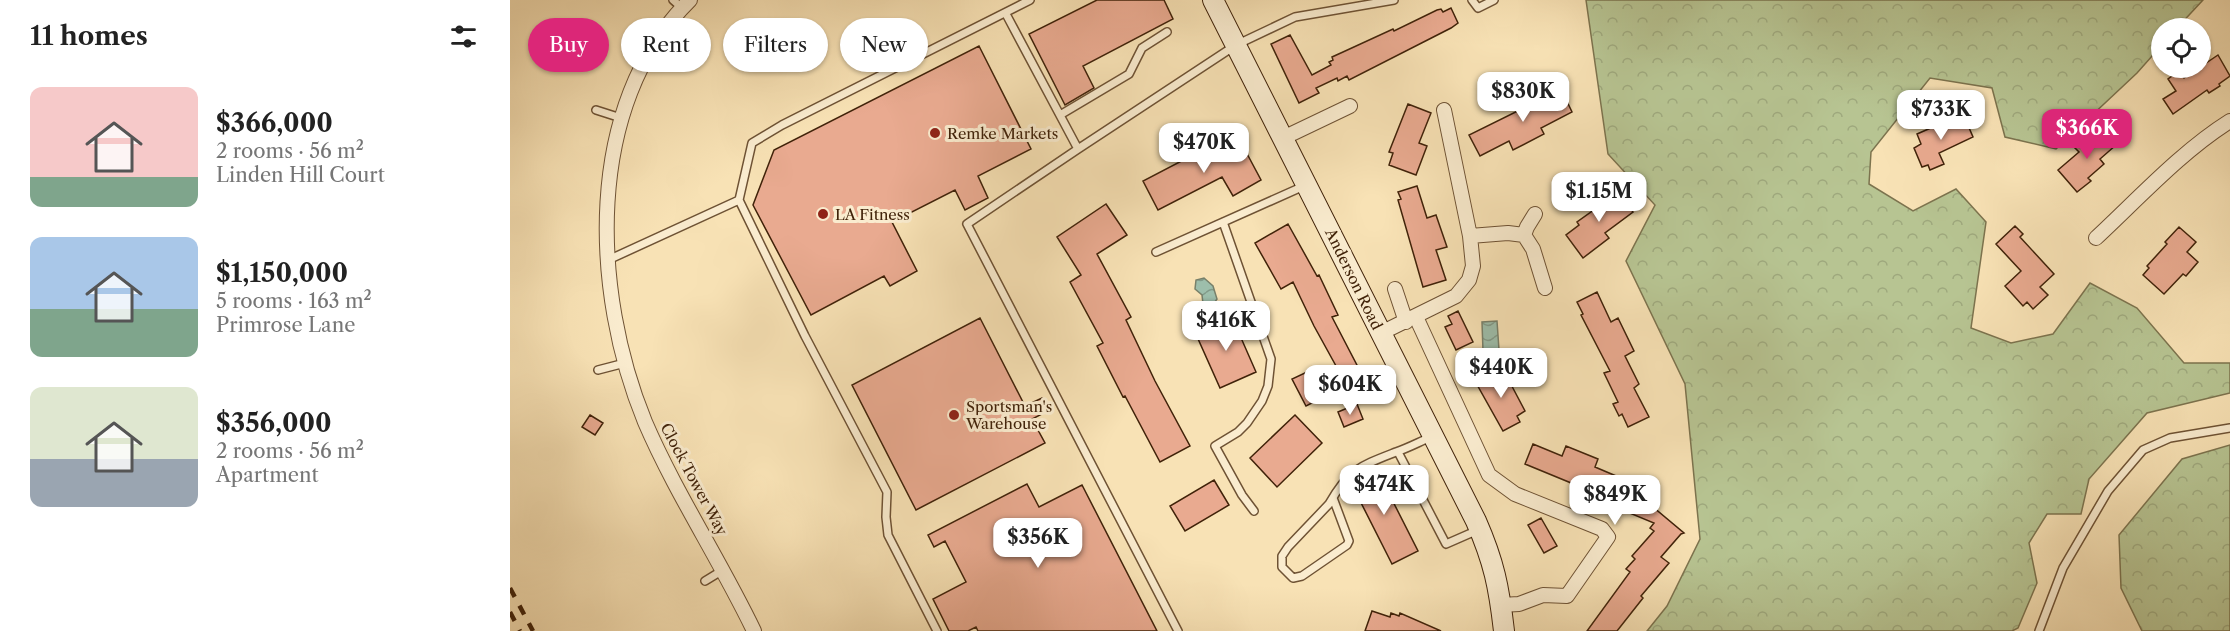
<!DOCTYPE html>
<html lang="en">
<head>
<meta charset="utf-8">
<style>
  body { margin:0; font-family:"Libre Caslon Text",serif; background:#f6f6f6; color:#222; height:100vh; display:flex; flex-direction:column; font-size:22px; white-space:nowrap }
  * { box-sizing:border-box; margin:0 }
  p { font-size:20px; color:#767676 }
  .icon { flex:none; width:33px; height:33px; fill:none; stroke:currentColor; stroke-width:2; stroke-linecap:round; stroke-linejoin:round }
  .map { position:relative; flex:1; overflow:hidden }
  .sheet { display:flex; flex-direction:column; background:#fff; width:510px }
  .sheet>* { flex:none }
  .guide { position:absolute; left:18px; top:18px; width:570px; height:54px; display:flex; gap:12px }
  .buttons { position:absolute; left:1641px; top:18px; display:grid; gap:12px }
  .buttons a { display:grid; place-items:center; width:60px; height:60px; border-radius:50%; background:#fff; box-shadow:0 2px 4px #0004; font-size:30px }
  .price { position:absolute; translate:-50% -51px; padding:0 14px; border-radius:12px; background:#fff; color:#222; font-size:20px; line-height:39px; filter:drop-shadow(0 2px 3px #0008) }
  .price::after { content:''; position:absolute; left:50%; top:36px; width:18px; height:14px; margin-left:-9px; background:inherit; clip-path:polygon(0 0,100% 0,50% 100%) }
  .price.current { background:#db2777; color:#fff }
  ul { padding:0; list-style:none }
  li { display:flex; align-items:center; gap:18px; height:150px; padding:0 30px }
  li span { display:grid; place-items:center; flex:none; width:168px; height:120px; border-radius:12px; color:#555 }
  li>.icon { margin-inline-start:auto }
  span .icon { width:72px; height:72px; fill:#fffc; stroke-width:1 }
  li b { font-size:26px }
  h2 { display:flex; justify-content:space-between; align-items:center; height:72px; padding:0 30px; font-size:26px }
  .tag { padding:0 21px; border-radius:27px; background:#fff; box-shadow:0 2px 4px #0004; font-size:21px; line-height:54px }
  .tag.current { background:#db2777; color:#fff }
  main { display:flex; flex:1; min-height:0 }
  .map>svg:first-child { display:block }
  .forest { fill:url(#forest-crowns); stroke:#7c734e; stroke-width:1.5 }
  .water { fill:url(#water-waves); stroke:#78806a; stroke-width:1.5 }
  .building { fill:#e9aa90; stroke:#402209; stroke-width:1.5 }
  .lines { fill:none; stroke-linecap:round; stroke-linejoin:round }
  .lane-casing { stroke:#6e5234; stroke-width:10 }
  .street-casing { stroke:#6e5234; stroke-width:16 }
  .secondary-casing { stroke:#402209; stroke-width:22 }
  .lane { stroke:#faeccf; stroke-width:7 }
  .street { stroke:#faeccf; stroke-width:14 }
  .secondary { stroke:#faeccf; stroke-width:20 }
  .rail { stroke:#402209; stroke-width:4.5; stroke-dasharray:10 10; stroke-linecap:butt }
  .poi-dot { fill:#8f2418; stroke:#faeccf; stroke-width:2 }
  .labels { text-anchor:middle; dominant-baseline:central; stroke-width:6; stroke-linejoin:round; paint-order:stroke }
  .poi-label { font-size:15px; fill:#402209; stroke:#faeccf; text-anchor:start }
  .street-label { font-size:15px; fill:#402209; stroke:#faeccf }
</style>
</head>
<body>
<main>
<section class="sheet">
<h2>11 homes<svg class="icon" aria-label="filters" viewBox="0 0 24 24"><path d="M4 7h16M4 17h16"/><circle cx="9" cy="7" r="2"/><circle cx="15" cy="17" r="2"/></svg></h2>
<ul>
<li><span style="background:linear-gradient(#f6c9c9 75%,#7fa58c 0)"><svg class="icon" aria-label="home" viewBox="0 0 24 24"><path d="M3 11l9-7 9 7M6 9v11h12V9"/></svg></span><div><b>$366,000</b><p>2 rooms · 56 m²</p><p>Linden Hill Court</p></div></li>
<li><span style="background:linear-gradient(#a9c7e8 60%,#7fa58c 0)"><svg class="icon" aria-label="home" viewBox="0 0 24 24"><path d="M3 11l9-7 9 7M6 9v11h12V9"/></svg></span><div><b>$1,150,000</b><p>5 rooms · 163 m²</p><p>Primrose Lane</p></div></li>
<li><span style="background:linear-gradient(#dfe7d0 60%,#9aa5b1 0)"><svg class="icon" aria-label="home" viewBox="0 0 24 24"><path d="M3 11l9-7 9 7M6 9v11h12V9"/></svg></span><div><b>$356,000</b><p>2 rooms · 56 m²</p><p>Apartment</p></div></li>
</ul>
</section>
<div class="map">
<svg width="1720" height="631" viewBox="0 0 1720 631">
  <defs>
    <pattern id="forest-crowns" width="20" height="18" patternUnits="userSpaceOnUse" patternTransform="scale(1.5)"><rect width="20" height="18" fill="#b7c492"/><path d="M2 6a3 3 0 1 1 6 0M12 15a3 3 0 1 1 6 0" fill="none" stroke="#9ea87d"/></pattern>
    <pattern id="water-waves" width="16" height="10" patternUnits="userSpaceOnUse" patternTransform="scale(1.5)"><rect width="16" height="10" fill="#9dbeab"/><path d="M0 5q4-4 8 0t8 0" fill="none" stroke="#819a89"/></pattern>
  </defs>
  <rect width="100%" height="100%" fill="#f8e2b5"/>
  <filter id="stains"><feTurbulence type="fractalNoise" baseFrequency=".00333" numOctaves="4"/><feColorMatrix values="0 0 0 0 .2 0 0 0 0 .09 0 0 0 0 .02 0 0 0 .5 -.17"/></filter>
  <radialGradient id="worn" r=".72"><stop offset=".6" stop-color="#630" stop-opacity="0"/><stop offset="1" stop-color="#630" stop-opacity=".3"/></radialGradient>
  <path class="forest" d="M1076 0H1693L1667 28H1652L1651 46 1627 73 1546 149 1495 137 1482 88 1420 78 1361 152 1359 184 1403 211 1446 189 1476 222 1461 328 1501 343 1543 334 1580 283 1627 308 1674 363H1720V393L1637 413 1579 479 1571 514H1537L1519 543 1527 583 1508 628 1502 631H1137L1157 606 1190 539 1175 384 1116 261 1145 205 1098 154Z
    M1720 445V631H1632L1611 588 1609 535 1672 459Z"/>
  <path class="water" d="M694 278 703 286 707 299 702 306 693 304 692 295 685 289 686 280Z
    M987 321 989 350 973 351 972 322Z"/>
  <path class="building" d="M587 0H654L663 19 573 66 584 88 555 105 519 34Z
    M941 8 948 23 941 28 839 80 837 76 828 81 827 78 806 88 809 93 789 103 761 44 780 35 802 75 821 65 819 62 823 60 822 57 833 52 883 29 884 31 927 10 931 9 933 12Z
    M469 46 521 149 468 176 478 198 455 210 445 190 382 222 407 271 380 286 374 276 301 315 243 205 264 150Z
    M1708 55 1720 76 1709 84 1710 86 1699 93 1697 90 1663 114 1653 99 1666 91 1658 79 1669 71 1674 78Z
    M1041 86 1043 91 1050 87 1062 112 1031 128 1034 134 1003 150 999 141 970 156 959 135 1032 99 1028 92Z
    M898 104 921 113 909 143 917 146 906 175 879 165 883 153 879 152Z
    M1453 114 1463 137 1429 153 1434 164 1420 170 1418 165 1412 167 1404 148 1411 144 1407 134Z
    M1593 129 1606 145 1590 159 1594 164 1578 178 1581 181 1567 192 1548 170 1569 152 1562 145 1574 135 1579 141Z
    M727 135 751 180 723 196 712 177 648 210 633 181 681 156 683 159Z
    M907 186 917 218 926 215 937 247 926 250 936 280 913 287 888 200 891 199 888 192Z
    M1108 190 1123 212 1095 233 1099 238 1073 258 1056 235 1069 225 1067 222 1092 204 1087 198 1096 191 1100 196Z
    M596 204 617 235 587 254 621 317 616 320 645 381 680 446 650 462 615 396 613 397 587 346 593 343 560 282 571 275 547 237Z
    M778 224 807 276 809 275 828 315 822 317 863 396 847 404 804 326 783 282 771 289 745 243Z
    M1505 226 1513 234 1510 237 1544 274 1530 287 1538 295 1523 309 1517 302 1513 306 1495 286 1511 271 1486 244Z
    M1669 227 1686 242 1677 252 1688 262 1676 276 1673 274 1654 294 1633 275 1639 268 1637 266 1657 244 1655 242Z
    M1087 292 1101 322 1108 318 1124 351 1115 356 1129 384 1124 388 1139 417 1118 427 1112 414 1109 416 1103 404 1108 402 1094 373 1100 371 1071 315 1073 314 1067 302Z
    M948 311 963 342 946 350 935 327 942 324 938 316Z
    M721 315 746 372 710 388 685 332Z
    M470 318 515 406 532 398 538 411 522 419 535 443 406 510 342 385Z
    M986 369 991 378 996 375 1015 411 1007 416 1010 422 993 431 965 381Z
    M797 372 810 399 796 406 782 379Z
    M847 404 853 419 834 427 828 412Z
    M80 415 93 423 85 435 72 427Z
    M785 415 812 443 767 487 740 458Z
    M1023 444 1052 456 1056 446 1088 459 1085 467 1118 481 1117 485 1147 497 1143 507 1174 533 1171 534 1151 557 1159 563 1131 596 1133 598 1107 631H1077L1120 572 1116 569 1125 559 1122 556 1144 531 1140 528 1144 523 1081 497 1083 492 1015 464Z
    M865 466 908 551 882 564 841 483 850 475Z
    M704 480 719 505 675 531 660 506Z
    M517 484 529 507 572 485 647 631H468L466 627 458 631H439L423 599 456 582 435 541 424 547 418 535Z
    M1031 518 1047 546 1034 553 1018 525Z
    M862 611 880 617 881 613 889 616 890 613 931 631H855Z"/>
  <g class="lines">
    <defs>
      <path id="lane" d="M163 0 172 8
        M962 0 968 8 984 0
        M496 14 568 149
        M86 110 111 118
        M550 115 619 74 632 48 657 32
        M713 222 761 359 758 386 752 401 737 423 728 432 705 446 732 495 744 511
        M646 252 794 186
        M98 260 229 200
        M88 370 115 363
        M888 452 936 544 968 530
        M823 498 839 541 837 545 792 576 783 578 772 567V556L778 547 819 504C839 469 850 466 886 452 898 448 909 442 921 437
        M195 581 213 570
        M427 631 378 535 376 517 377 492 295 336 229 200 242 143 272 125 520 0
        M668 631 457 224 568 149 726 45 785 17 884 0
        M1529 631 1553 568 1598 491 1633 450 1660 438 1720 428"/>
      <path id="street" d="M180 0C73 105 82 293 135 422 166 494 210 560 244 631
        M773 138 840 106
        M1014 235 1017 227 1025 214
        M960 236 998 233 1014 235 1023 249 1035 288
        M1586 238C1628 199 1672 151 1720 121
        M885 289 896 322
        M906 317 979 475 1005 494 1092 529 1098 537 1057 596 1033 595 1009 604 991 605
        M871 333 946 296 959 280 963 266 960 236 934 110"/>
      <path id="secondary" d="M703 0 966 521C984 562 989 587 994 631"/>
    </defs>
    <use href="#lane" class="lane-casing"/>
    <use href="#street" class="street-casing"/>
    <use href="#secondary" class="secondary-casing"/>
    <use href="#lane" class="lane"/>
    <use href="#street" class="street"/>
    <use href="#secondary" class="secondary"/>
    <path class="rail" d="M0 588 23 631
      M0 612 10 631"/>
  </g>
  <g class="poi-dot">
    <circle cx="425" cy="133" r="6"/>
    <circle cx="313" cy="214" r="6"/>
    <circle cx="444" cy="415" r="6"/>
  </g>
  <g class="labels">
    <g class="poi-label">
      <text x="437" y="133">Remke Markets</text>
      <text x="325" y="214">LA Fitness</text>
      <text x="456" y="406">Sportsman's<tspan x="456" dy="17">Warehouse</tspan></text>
    </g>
    <g class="street-label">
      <text transform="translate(844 279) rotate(64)">Anderson Road</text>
      <text transform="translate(184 479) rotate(62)">Clock Tower Way</text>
    </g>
  </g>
  <rect width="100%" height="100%" filter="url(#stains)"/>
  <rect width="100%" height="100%" fill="url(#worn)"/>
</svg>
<div class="buttons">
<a><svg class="icon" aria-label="locate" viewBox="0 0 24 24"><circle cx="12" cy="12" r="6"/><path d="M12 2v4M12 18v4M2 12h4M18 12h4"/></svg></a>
</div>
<b class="price" style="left:1013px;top:123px">$830K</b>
<b class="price" style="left:1431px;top:141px">$733K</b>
<b class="price current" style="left:1577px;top:160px">$366K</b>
<b class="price" style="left:694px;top:174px">$470K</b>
<b class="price" style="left:1089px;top:223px">$1.15M</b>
<b class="price" style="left:716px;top:352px">$416K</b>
<b class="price" style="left:991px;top:399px">$440K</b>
<b class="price" style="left:840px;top:416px">$604K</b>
<b class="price" style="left:874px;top:516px">$474K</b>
<b class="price" style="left:1105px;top:526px">$849K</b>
<b class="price" style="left:528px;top:569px">$356K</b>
<div class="guide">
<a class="tag current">Buy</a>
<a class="tag">Rent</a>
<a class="tag">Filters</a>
<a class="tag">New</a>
</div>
</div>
</main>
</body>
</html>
